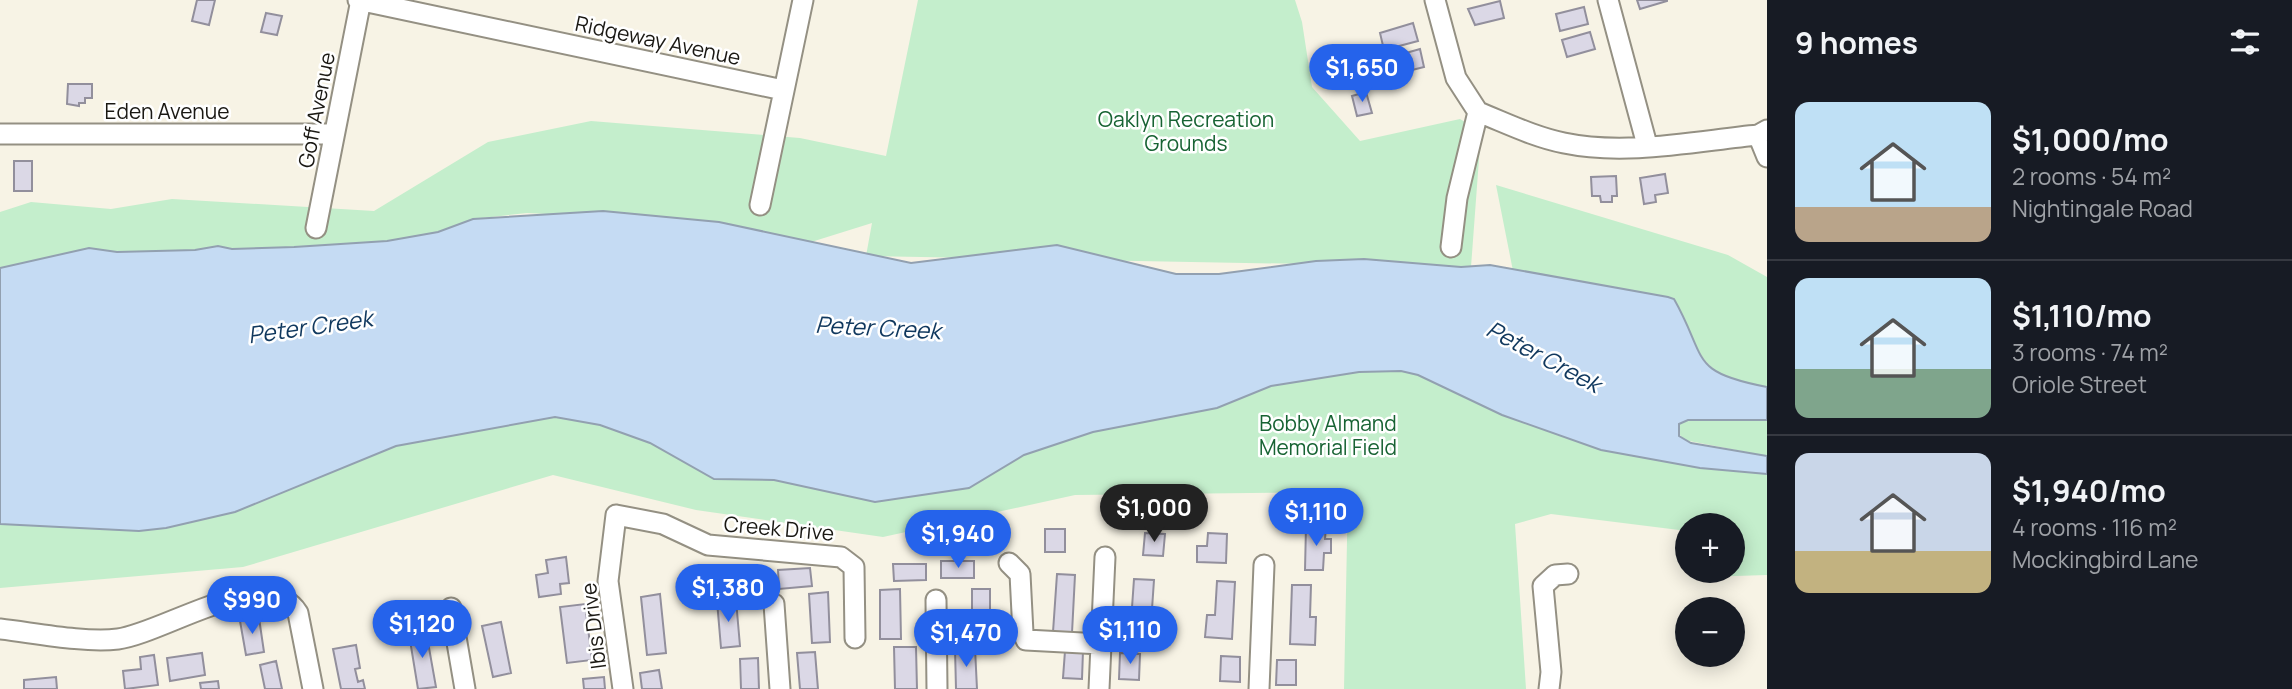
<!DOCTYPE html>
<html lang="en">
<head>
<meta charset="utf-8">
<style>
  body { margin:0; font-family:Manrope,sans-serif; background:#20242c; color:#f1f3f6; height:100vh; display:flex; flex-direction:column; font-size:26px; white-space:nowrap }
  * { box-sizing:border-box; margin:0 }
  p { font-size:23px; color:#9ea1a6 }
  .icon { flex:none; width:38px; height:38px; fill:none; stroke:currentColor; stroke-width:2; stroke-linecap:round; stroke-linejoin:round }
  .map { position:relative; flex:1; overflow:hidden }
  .details { display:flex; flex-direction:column; background:#171b24; width:525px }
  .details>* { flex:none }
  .tools { position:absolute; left:1675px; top:513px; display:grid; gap:14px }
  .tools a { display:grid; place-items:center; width:70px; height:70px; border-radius:50%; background:#171b24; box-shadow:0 4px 18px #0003; font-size:35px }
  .price { position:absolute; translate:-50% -60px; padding:0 16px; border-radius:24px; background:#2563eb; color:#fff; font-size:23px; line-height:46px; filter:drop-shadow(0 2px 4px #0008) }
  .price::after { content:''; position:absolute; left:50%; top:42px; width:21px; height:16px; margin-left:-10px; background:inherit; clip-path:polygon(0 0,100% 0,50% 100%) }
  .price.current { background:#222; color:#fff }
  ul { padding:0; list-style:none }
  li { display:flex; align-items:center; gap:21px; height:175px; padding:0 28px }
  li+li { border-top:2px solid #363941 }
  li span { display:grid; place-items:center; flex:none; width:196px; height:140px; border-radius:14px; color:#555 }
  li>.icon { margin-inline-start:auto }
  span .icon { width:84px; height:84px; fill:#fffc; stroke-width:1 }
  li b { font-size:30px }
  h2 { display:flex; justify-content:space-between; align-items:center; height:84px; padding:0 28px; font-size:30px }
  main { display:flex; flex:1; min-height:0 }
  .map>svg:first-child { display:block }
  .green { fill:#c4eecc }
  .water { fill:#c5dbf3; stroke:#92a0b0; stroke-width:2 }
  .building { fill:#dbd8e6; stroke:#928f9c; stroke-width:2 }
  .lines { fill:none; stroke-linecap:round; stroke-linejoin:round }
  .minor-casing { stroke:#949083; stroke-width:23 }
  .minor { stroke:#fff; stroke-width:19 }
  .labels { text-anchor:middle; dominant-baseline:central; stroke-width:5; stroke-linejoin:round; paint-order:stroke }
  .street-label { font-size:21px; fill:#1a1813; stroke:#fff }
  .park-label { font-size:21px; fill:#176333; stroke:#fff }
  .water-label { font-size:23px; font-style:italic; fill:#10385e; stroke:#fff }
</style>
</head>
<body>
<main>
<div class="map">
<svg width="1767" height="689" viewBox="0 0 1767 689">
  <rect width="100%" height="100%" fill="#f7f3e5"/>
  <path class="green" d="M918 0H1295L1302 22 1312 87 1360 141 1460 119 1481 132 1471 267 866 256 872 223 808 243 719 222 603 211 567 215 527 213 473 219 438 232 387 241 294 247 232 249 218 246 195 250 117 252 89 248 0 268V212L31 202 111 209 172 199 374 211 488 142 591 121 800 138 886 156Z
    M1496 185 1728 255 1767 277V387C1720 378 1708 374 1688 330 1682 317 1678 307 1668 297L1513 271Z
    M1401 371 1418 375 1503 415 1601 450 1700 468 1767 474V575L1704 577V571L1732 570V525H1687V531L1551 514 1515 524 1526 689H1344L1348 492 1075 495 883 537 696 510 553 475 243 567 0 588V524L139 531 166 528 235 512 396 446 555 417 600 425 650 443 714 479 774 480 875 502 969 488 1024 455 1093 432 1217 408 1271 386 1359 372Z
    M1688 420H1767V456L1684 440 1677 431 1679 424Z"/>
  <path class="water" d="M603 211 719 222 911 263 1057 245 1176 274H1219L1316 261 1364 259 1461 267 1490 265 1668 297 1674 299C1708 359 1688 372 1767 387V420H1688L1679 424V436L1691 443 1767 456V474L1700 468 1601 450 1502 415 1418 375 1401 371 1359 372 1271 386 1217 408 1093 432 1024 455 969 488 875 502 774 480 714 479 650 443 600 425 555 417 396 446 235 512 166 528 139 531 0 524V268L89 248 117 252 195 250 218 246 232 249 294 247 387 241 438 232 473 219Z"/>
  <path class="building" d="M197 0H215L209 25 192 21Z
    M1637 0H1667V1L1640 9Z
    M1500 1 1504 18 1475 25 1468 9Z
    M1584 7 1588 24 1560 31 1556 14Z
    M266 13 282 16 277 35 261 32Z
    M1413 23 1418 41 1384 50 1380 33Z
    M1590 32 1595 49 1567 57 1562 40Z
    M1420 49 1424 67 1392 75 1388 58Z
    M68 84H92V98H85V103H79V106L67 104Z
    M1366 92 1372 113 1357 116 1352 96Z
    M14 161H32V191H14Z
    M1665 174 1668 193 1655 195 1656 202 1644 204 1640 178Z
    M1616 176 1617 196H1612V202H1601L1600 196H1592L1591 177Z
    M1306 526 1326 527 1325 539H1331V553H1324L1323 570H1305Z
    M1045 529H1065V552H1045Z
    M1145 533 1165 534 1163 556 1143 555Z
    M1208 533 1227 534 1226 563 1197 562V546H1207Z
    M566 557 569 583 560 584 561 594 539 597 536 575 548 573 546 560Z
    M941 561H974V578H941Z
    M893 564H926V580L894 581Z
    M810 568 812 586 779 589 778 570Z
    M763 572 765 588 726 592 724 575Z
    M1057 574 1075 575 1072 633 1053 632Z
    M1134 579 1154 580 1150 638 1130 636Z
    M1217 581 1235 582 1232 639 1205 637 1207 615H1215Z
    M1292 585H1311L1310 617H1316L1315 645 1290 644Z
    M900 589 901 639H880V590Z
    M972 589H990V636H972Z
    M828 592 830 642 812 643 809 594Z
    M660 594 666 653 647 655 641 597Z
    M736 600 740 646 721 648 717 601Z
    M585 604 592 660 567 663 560 607Z
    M259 618 264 652 246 655 240 621Z
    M501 622 511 673 493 677 482 626Z
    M426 631 436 687 418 689 409 634Z
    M356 645 360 668 355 669 358 682 363 680 365 689H341L333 649Z
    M894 647H916L917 689H895Z
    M955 648H975L977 689H956Z
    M1065 651H1083L1082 679 1063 678Z
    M815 652 818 689H800L797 653Z
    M202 653 205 675 170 681 167 658Z
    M1120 653 1140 654 1139 680 1119 679Z
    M154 655 158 685 125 689 123 671 141 669 140 657Z
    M1221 656 1240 657V682L1220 681Z
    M758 658 759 689H741L740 659Z
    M1277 660H1296V685H1276Z
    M276 661 282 689H265L260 665Z
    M659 670 662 689H642L640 673Z
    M56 677 57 689H24V680Z
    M604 677 605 689H584L583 679Z
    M218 681 219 689H201L200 683Z"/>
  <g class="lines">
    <defs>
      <path id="minor" d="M358 0 783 90
        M1435 0 1456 78 1478 112 1457 198 1451 247
        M1608 0 1647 145
        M1478 112C1506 123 1534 137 1564 143 1626 156 1696 141 1758 135L1767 130
        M0 134H334
        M1758 135 1767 157
        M760 205 803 0
        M316 228 361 0
        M1009 563 1020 574 1023 633 1026 640 1101 644
        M936 600 937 689
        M774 604 780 689
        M451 608 465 689
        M0 629C35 633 84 643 118 639 164 633 266 563 298 613L313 689
        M623 689 608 581 616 515 663 524 708 545 841 557 854 567 855 638
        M1099 689 1105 557
        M1259 689 1264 565
        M1549 689 1551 672 1543 586 1555 575 1568 574"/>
    </defs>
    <use href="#minor" class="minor-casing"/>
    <use href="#minor" class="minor"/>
  </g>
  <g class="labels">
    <g class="street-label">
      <text transform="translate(658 40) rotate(12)">Ridgeway Avenue</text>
      <text transform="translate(316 110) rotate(-79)">Goff Avenue</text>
      <text x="167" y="111">Eden Avenue</text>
      <text transform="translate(779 528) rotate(5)">Creek Drive</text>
      <text transform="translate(593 626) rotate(-97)">Ibis Drive</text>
    </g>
    <g class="park-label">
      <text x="1186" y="119">Oaklyn Recreation<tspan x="1186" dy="24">Grounds</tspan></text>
      <text x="1328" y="423">Bobby Almand<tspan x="1328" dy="24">Memorial Field</tspan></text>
    </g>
    <g class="water-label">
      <text transform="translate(310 326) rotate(-8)">Peter Creek</text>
      <text transform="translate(878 327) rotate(3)">Peter Creek</text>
      <text transform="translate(1544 356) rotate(28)">Peter Creek</text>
    </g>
  </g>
</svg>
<div class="tools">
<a>+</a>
<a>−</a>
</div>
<b class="price" style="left:1362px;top:104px">$1,650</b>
<b class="price current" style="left:1154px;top:544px">$1,000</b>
<b class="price" style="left:1316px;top:548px">$1,110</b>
<b class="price" style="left:958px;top:570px">$1,940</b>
<b class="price" style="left:728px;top:624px">$1,380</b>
<b class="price" style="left:252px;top:636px">$990</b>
<b class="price" style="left:422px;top:660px">$1,120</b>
<b class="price" style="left:1130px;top:666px">$1,110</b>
<b class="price" style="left:966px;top:669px">$1,470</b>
</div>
<section class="details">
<h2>9 homes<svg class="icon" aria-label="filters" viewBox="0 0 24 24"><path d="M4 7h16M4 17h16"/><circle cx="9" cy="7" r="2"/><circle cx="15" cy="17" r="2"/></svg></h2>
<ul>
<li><span style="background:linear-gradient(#bfe0f5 75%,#b9a48a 0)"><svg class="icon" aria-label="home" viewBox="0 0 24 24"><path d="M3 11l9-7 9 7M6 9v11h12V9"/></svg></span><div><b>$1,000/mo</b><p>2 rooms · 54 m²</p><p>Nightingale Road</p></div></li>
<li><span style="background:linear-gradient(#bfe0f5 65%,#7fa58c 0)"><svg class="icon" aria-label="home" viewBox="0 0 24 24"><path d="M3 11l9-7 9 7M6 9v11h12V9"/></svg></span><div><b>$1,110/mo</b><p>3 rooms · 74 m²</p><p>Oriole Street</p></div></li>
<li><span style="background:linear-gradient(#c9d6e8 70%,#c2b280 0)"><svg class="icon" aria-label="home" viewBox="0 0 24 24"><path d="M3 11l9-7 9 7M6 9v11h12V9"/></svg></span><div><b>$1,940/mo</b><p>4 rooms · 116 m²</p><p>Mockingbird Lane</p></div></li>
</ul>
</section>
</main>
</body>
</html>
